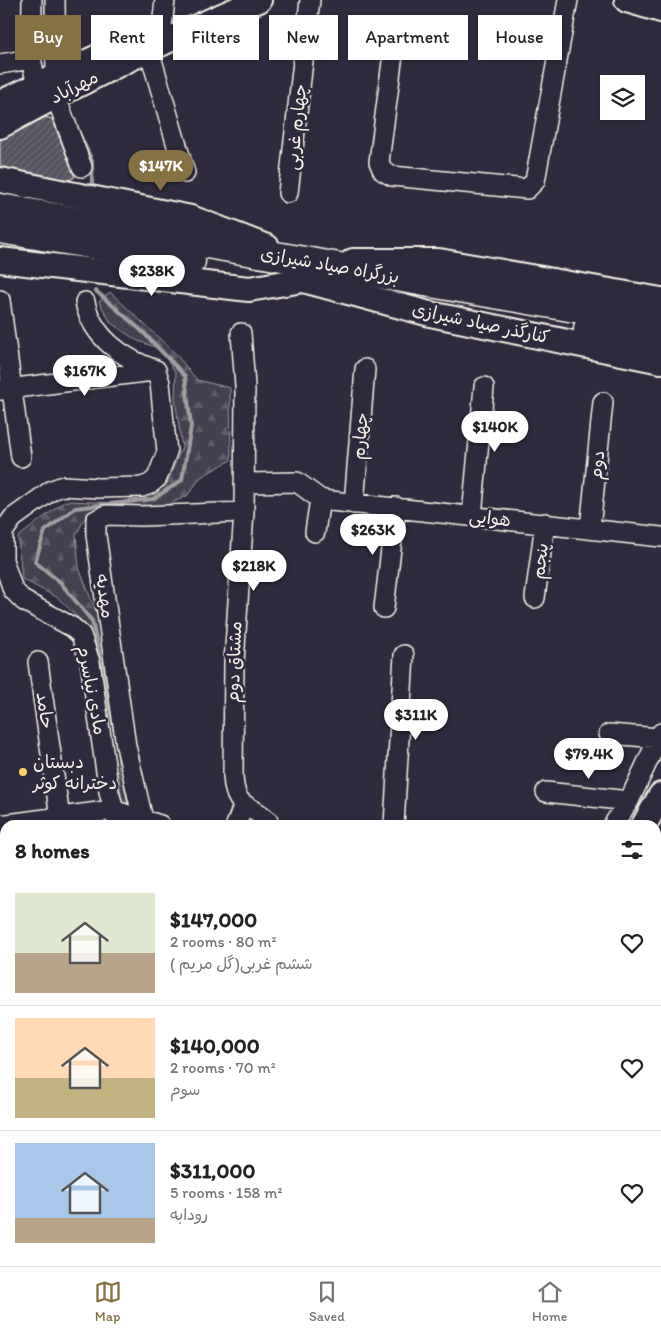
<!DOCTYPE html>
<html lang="en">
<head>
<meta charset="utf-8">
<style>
  body { margin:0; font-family:Itim,"Playpen Sans Arabic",sans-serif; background:#f6f6f6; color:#222; height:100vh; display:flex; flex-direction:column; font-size:19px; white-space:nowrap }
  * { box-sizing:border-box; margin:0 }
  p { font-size:16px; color:#767676 }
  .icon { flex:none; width:28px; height:28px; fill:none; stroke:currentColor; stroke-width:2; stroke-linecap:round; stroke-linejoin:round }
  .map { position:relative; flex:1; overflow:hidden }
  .drawer { position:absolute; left:0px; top:820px; width:661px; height:446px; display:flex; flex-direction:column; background:#fff; border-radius:15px 15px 0 0; box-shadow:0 1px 4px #0004 }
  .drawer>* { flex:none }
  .top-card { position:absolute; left:15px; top:15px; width:631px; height:45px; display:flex; gap:10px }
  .fabs { position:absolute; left:600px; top:75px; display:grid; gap:10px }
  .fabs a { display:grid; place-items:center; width:45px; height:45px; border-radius:0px; background:#fff; box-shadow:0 1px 4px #0004; font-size:25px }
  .price { position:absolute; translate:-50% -42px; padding:0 11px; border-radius:18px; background:#fff; color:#222; font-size:16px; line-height:32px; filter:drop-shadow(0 1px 2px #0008) }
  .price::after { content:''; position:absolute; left:50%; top:30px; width:15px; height:11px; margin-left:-8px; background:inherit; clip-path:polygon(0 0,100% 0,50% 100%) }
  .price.active { background:#857141; color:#fff }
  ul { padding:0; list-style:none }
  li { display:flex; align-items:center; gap:15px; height:125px; padding:0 15px }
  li+li { border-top:1px solid #e0e0e0 }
  li span { display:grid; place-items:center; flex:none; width:140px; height:100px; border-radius:0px; color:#555 }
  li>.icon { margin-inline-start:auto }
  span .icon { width:60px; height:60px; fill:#fffc; stroke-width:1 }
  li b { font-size:21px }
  h2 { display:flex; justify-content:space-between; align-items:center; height:60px; padding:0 15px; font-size:21px }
  .pill { padding:0 18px; border-radius:0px; background:#fff; box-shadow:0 1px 4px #0004; font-size:18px; line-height:45px }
  .pill.active { background:#857141; color:#fff }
  .menu { display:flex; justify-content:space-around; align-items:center; height:70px; border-top:1px solid #e0e0e0; background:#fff; font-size:14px; color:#767676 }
  .menu a { display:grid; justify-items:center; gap:2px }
  .menu .active { color:#857141 }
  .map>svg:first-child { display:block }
  .forest { fill:url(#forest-firs); stroke:#9c989c }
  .park { fill:url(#park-crowns); stroke:#9c989c }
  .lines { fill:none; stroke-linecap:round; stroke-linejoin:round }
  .stream { stroke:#a19ea0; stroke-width:4 }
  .building { fill:url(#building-hatch); stroke:#f4f1e8 }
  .minor-casing { stroke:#f4f1e8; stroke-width:22 }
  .major-casing { stroke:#f4f1e8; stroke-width:28 }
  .highway-casing { stroke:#f4f1e8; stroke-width:31 }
  .minor { stroke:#2f2a3d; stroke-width:19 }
  .major { stroke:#2f2a3d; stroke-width:24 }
  .highway { stroke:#2f2a3d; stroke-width:28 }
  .poi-dot { fill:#ffd166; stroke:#2f2a3d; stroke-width:2 }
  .labels { text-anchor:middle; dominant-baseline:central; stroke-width:5; stroke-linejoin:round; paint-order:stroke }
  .street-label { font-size:18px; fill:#f4f1e8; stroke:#2f2a3d }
  .poi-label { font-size:18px; fill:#f4f1e8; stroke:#2f2a3d; text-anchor:start }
</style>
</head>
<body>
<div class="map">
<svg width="661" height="1266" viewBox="0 0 661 1266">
  <defs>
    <pattern id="forest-firs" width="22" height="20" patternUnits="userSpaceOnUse" patternTransform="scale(1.25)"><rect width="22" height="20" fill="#454050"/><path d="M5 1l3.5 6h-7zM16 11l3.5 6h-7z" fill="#605c69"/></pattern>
    <pattern id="park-crowns" width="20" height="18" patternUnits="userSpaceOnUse" patternTransform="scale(1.25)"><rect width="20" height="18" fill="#454050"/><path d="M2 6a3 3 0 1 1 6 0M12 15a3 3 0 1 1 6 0" fill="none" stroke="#605c69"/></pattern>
    <pattern id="building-hatch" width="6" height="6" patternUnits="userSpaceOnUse" patternTransform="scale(1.25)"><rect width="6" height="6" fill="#56525f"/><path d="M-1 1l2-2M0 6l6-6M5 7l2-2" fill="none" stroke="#6f6b76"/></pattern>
  </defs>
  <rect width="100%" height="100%" fill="#2f2a3d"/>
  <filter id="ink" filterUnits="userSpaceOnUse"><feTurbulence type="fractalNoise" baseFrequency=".02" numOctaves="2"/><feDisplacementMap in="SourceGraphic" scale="10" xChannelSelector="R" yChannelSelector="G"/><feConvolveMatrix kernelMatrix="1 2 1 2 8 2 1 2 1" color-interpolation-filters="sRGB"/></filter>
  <g filter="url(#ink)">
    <path class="forest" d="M110 292 175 353 197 380 230 388 231 460 201 477 187 496 162 507 88 512 76 535 79 568 98 617 131 807 121 797 117 754 98 637 58 598 22 579 18 537 65 501 120 503 166 486 182 447 175 398 176 373 160 349 136 340 111 323 99 302Z"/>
    <path class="park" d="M661 917V1266H468L470 1261H656V925Z"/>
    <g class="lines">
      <path class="stream" d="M46 46V11
        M79 133 92 161V185
        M96 291 143 332 185 376 191 426 182 480 153 499 75 508 45 531 35 562 60 582 92 621 116 737
        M125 783 131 811"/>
    </g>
    <path class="building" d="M46 117 52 119 75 177 69 180 0 167V140Z"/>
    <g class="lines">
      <defs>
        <path id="minor" d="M32 0 31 59 37 85
          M55 0 56 76
          M162 27 165 0
          M149 50 185 173
          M393 54 379 162 383 171 392 176 527 189 535 181 568 0
          M0 64 31 59
          M56 97 82 167
          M288 193 310 0
          M0 300 21 457
          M85 302C92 337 123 359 156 370L160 383 167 452 157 478 150 484 142 487 98 488 63 486 52 490 13 518 3 532V560L13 590 24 601 72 627 81 635 90 662 109 792 118 825
          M241 333 245 386 244 512 234 662 233 776C235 811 249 802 268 821L265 825
          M0 390 153 371
          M244 483 297 482 320 499 331 501 661 537
          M354 504 365 369
          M472 516 484 387
          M590 529 603 402
          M315 532 320 499
          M535 598 545 523
          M384 608 396 507
          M38 662 61 825
          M609 734 659 738
          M546 792 629 801
          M143 819 126 746 96 535V520L106 515 142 516 244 512
          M0 825 113 810 160 825
          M236 825 243 806
          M394 825 404 655
          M613 825 629 801 661 733
          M88 1261 89 1266
          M184 1261 186 1266
          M368 1266 371 1261"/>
        <path id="major" d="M627 0 661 10
          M0 103 119 47
          M0 126C84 80 170 37 259 0
          M0 180 191 218 267 247
          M0 260 249 289 303 280 430 314 661 361
          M353 261H439L661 300
          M644 825 661 795
          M656 873 661 865
          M656 907 661 899
          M392 1266 394 1261
          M425 1266 428 1261
          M446 1266 448 1261"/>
        <path id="highway" d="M0 208 661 323
          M0 229 191 261
          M588 329 661 342"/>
      </defs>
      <use href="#minor" class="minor-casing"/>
      <use href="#major" class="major-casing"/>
      <use href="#highway" class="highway-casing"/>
      <use href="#minor" class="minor"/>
      <use href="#major" class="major"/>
      <use href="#highway" class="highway"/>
    </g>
  </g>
  <circle class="poi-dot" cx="23" cy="772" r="5"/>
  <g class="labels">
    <g class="street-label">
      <text transform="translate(74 87) rotate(-27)">مهرآباد</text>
      <text transform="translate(296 127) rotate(-84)">چهارم غربی</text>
      <text transform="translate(330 265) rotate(10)">بزرگراه صیاد شیرازی</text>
      <text transform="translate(481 323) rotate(12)">کنارگذر صیاد شیرازی</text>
      <text transform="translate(360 436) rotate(-85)">چهارم</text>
      <text transform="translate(597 465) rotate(-84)">دوم</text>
      <text transform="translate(490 518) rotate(6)">هوایی</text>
      <text transform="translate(540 561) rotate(-83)">پنجم</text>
      <text transform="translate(105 596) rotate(82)">مهدیه</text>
      <text transform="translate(234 662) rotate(-88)">مشتاق دوم</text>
      <text transform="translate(92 690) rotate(79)">مادی نیاسرم</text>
      <text transform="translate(45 710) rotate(82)">حامد</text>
    </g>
    <g class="poi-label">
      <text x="33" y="762">دبستان<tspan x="33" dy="21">دخترانه کوثر</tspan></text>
    </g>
  </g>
</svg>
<div class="fabs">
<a><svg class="icon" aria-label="layers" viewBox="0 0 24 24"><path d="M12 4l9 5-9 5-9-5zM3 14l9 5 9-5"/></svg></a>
</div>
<b class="price active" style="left:161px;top:192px">$147K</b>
<b class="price" style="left:152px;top:297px">$238K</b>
<b class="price" style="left:85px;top:397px">$167K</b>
<b class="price" style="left:495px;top:453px">$140K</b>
<b class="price" style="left:373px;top:556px">$263K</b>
<b class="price" style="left:254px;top:592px">$218K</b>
<b class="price" style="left:416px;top:741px">$311K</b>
<b class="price" style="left:589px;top:780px">$79.4K</b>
<div class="top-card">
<a class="pill active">Buy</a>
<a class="pill">Rent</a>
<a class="pill">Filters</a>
<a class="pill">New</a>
<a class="pill">Apartment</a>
<a class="pill">House</a>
</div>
<section class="drawer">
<h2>8 homes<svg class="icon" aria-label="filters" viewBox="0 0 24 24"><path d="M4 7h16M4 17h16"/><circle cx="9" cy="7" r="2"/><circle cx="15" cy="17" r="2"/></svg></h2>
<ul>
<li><span style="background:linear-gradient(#dfe7d0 60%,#b9a48a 0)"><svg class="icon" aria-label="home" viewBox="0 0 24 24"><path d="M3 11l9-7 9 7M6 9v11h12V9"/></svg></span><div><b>$147,000</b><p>2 rooms · 80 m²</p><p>ششم غربی(گل مریم )</p></div><svg class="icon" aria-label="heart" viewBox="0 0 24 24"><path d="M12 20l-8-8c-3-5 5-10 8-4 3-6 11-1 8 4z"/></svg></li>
<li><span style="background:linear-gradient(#ffd9b3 60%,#c2b280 0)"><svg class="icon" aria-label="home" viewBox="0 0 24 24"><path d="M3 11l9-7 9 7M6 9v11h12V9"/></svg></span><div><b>$140,000</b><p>2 rooms · 70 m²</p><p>سوم</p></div><svg class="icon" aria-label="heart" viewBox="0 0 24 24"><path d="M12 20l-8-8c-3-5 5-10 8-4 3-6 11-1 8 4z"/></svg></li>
<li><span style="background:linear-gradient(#a9c7e8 75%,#b9a48a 0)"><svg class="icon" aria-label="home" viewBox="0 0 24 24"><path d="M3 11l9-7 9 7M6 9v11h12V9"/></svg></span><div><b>$311,000</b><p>5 rooms · 158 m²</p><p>رودابه</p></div><svg class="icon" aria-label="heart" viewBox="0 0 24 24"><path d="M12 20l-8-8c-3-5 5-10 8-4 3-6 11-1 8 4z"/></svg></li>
</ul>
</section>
</div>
<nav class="menu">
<a class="active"><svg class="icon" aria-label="map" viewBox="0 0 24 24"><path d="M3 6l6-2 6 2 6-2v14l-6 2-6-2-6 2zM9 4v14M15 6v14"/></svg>Map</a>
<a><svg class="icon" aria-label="saved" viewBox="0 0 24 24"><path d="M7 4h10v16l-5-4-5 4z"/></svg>Saved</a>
<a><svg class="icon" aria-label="home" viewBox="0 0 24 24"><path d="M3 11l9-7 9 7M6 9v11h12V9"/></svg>Home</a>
</nav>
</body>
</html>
